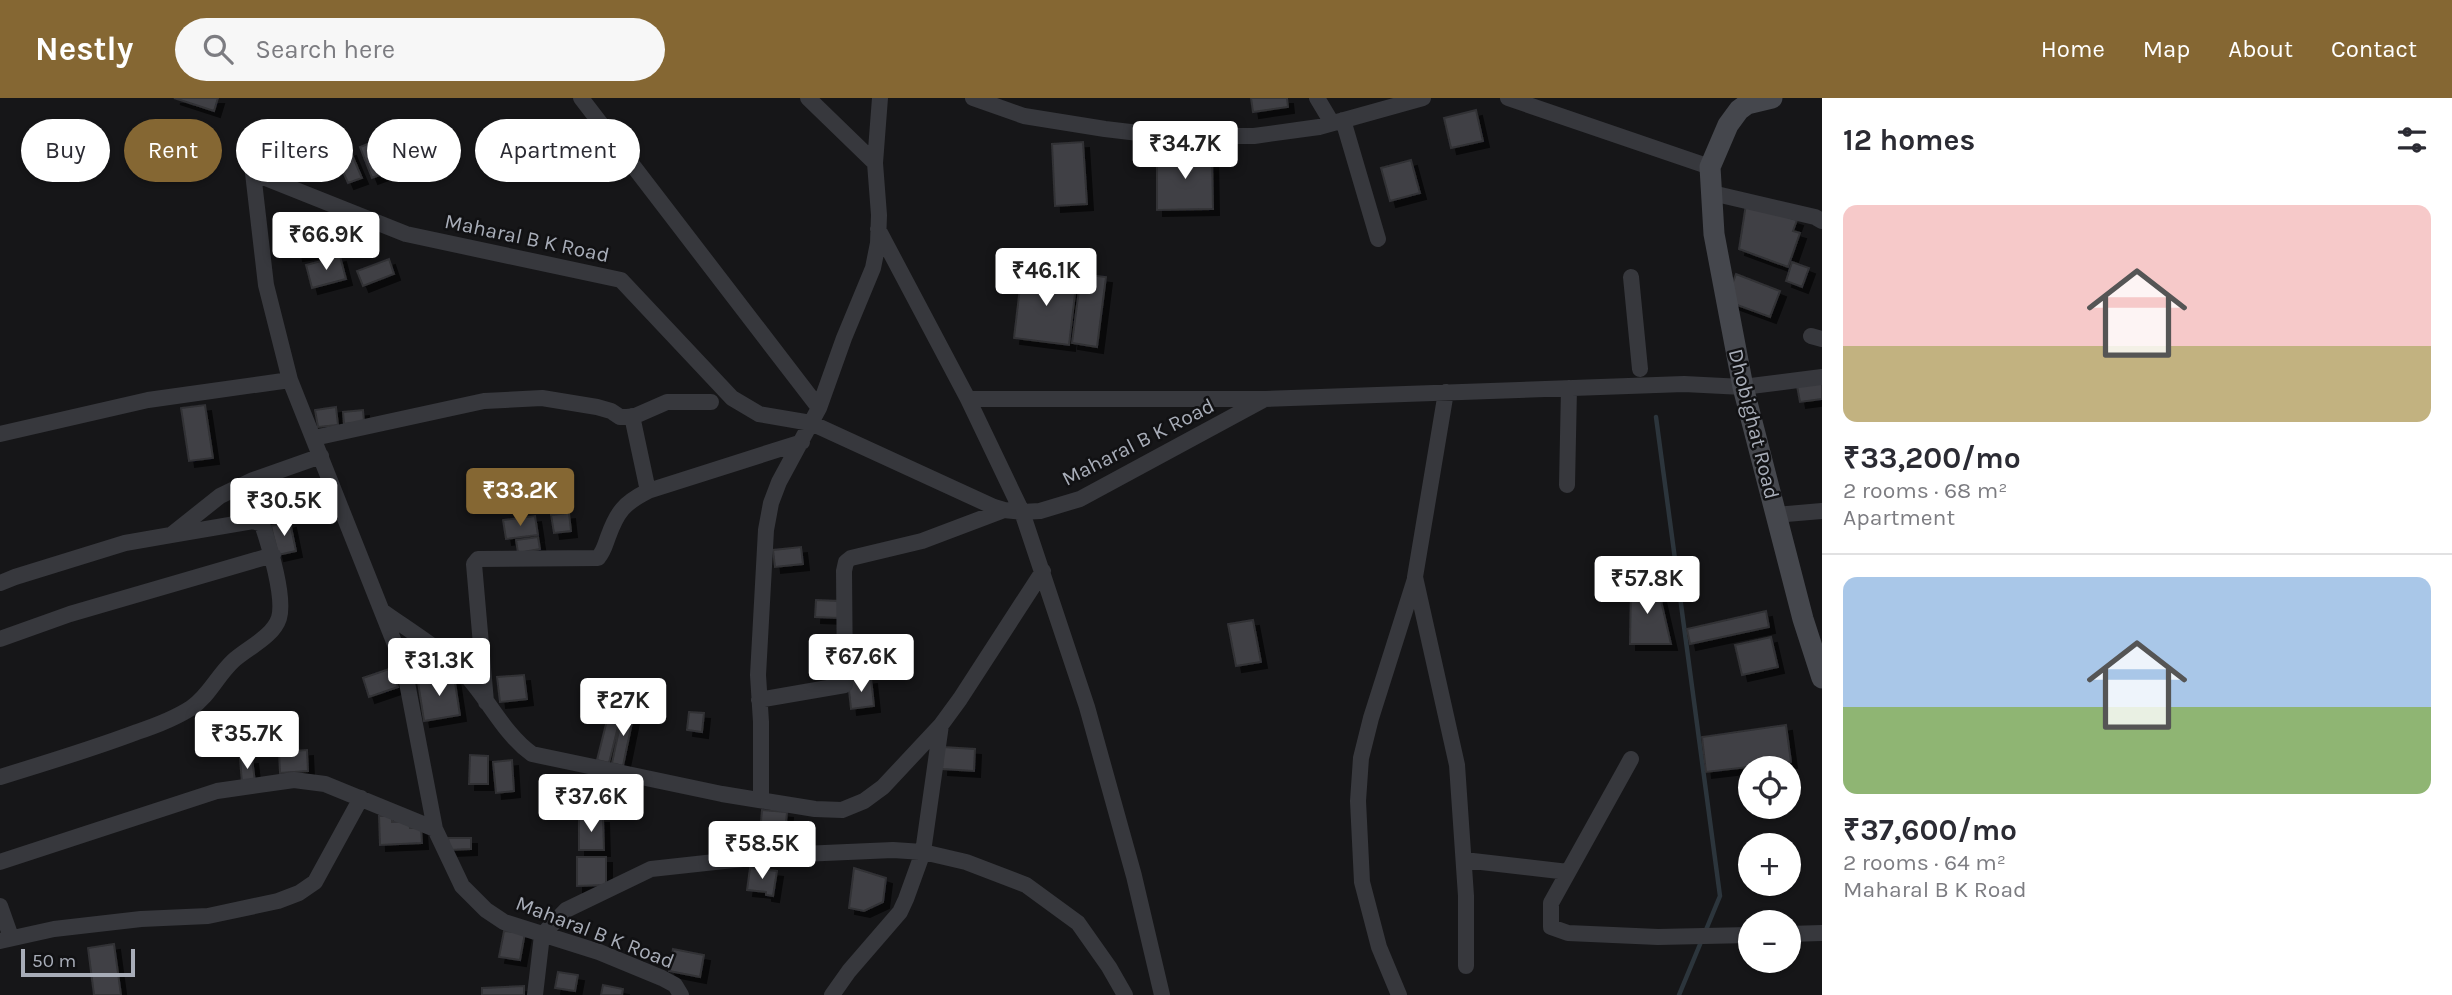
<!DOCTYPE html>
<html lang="en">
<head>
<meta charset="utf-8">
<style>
  body { margin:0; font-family:Karla,sans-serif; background:#f7f7f7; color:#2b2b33; height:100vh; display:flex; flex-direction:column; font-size:26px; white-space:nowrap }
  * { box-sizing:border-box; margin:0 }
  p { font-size:23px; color:#7c7c81 }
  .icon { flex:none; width:38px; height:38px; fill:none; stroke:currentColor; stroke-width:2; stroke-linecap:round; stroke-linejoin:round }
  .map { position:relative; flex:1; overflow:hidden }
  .drawer { display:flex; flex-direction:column; background:#fff; width:630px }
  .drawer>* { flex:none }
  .hud { position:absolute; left:21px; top:21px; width:665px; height:63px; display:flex; gap:14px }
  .tools { position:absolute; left:1738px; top:658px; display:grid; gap:14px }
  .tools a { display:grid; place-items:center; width:63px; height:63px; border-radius:50%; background:#fff; box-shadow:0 2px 5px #0004; font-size:35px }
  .scale { position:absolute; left:21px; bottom:18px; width:114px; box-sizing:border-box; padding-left:7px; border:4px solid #a8adb8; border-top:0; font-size:19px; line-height:24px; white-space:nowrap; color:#a8adb8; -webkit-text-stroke:5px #111113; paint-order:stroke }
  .price { position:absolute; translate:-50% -60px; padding:0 16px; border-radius:7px; background:#fff; color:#222; font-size:23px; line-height:46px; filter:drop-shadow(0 2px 4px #0008) }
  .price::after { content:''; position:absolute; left:50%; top:42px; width:21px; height:16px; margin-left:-10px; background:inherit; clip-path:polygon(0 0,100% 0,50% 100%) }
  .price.selected { background:#856733; color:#fff }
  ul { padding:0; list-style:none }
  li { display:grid; align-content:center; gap:14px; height:371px; padding:0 21px }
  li+li { border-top:2px solid #e1e1e2 }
  li span { display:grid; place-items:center; height:217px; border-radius:14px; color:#555 }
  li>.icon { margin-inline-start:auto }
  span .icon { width:126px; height:126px; fill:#fffc; stroke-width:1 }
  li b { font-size:30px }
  h2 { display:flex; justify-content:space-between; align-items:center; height:84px; padding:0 21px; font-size:30px }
  .tag { padding:0 24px; border-radius:32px; background:#fff; box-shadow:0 2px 5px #0004; font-size:24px; line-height:63px }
  .tag.selected { background:#856733; color:#fff }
  header { display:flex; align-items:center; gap:42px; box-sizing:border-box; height:98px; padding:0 35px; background:#856733; color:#fff }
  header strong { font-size:33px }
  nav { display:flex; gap:38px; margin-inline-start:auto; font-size:24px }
  .search { width:490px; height:63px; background:#f7f7f7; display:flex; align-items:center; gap:18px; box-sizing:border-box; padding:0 24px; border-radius:38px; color:#7c7c81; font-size:26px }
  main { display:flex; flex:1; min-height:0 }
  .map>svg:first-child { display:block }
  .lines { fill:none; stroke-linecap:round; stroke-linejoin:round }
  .stream { stroke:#2c353c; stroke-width:4.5 }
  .building { fill:#404145; stroke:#303034; stroke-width:2; filter:url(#shadow) }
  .street { stroke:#37383d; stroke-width:16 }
  .secondary { stroke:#45474d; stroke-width:21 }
  .labels { text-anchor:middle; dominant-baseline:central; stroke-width:5; stroke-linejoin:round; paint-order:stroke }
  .street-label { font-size:21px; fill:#a8adb8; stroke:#111113 }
</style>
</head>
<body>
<header>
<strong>Nestly</strong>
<div class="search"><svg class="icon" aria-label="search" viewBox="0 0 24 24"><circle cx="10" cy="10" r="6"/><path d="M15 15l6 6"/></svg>Search here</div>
<nav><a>Home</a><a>Map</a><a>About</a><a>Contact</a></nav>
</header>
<main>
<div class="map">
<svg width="1822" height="897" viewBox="0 0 1822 897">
  <defs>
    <filter id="shadow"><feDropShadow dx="6" dy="6" stdDeviation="0" flood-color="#0009"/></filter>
  </defs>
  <rect width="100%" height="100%" fill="#161618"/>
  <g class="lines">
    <path class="stream" d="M1656 319 1720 798 1679 897"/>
  </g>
  <path class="building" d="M174 0H218L214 13Z
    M1251 0H1287L1288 9 1253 14Z
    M1476 12 1483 43 1451 50 1444 20Z
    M375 43 388 74 372 80 360 49Z
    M1083 44 1087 106 1055 108 1052 46Z
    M350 52 362 80 348 85 336 58Z
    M1157 55H1212L1213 111 1157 112Z
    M1411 62 1420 95 1390 103 1381 70Z
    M1746 106 1797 122 1793 133 1800 135 1788 169 1739 151Z
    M329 117 335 151 297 157 291 123Z
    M340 158 346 181 312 190 306 167Z
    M389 161 394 176 363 188 357 173Z
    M1792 164 1809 170 1802 189 1786 183Z
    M1022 172 1077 179 1069 247 1014 240Z
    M1081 176 1106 179 1097 249 1072 245Z
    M1736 176 1780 193 1770 219 1726 203Z
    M1822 284V301L1800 304 1797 288Z
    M205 307 213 360 189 363 181 310Z
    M336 309 338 327 318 329 315 312Z
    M363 312 364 324 344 326 343 314Z
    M569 415 571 433 554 435 551 417Z
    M535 418 538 437 506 441 503 422Z
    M290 424 296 453 278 457 271 428Z
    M538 439 540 451 518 455 516 442Z
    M801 449 803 466 775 469 773 452Z
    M1631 485H1657L1671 546H1630Z
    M816 502 840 503 839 520 815 519Z
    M1766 513 1769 529 1690 546 1687 531Z
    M1253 522 1261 564 1236 568 1228 526Z
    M1771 539 1778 569 1742 577 1735 547Z
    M392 570 398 589 369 599 363 580Z
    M524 577 527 601 500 604 497 579Z
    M454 578 460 617 424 623 418 584Z
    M871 580 874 608 851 611 848 583Z
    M611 606 623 609 609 665 597 662Z
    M623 613 634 615 623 668 612 665Z
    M689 614 704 615 702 634 687 632Z
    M1786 627 1791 664 1706 674 1702 639Z
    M943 649 975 651 974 673 942 671Z
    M307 652 308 673 280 675 279 654Z
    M470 657 488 658V686H469Z
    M252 660 255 684 242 685 240 661Z
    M512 662 514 693 496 695 493 664Z
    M762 712 787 714 785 737 760 735Z
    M379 718H392V724L409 723 410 730H421L422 745 380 747Z
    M579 719H603L604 752H579Z
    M448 740H471V751L449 752Z
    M577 759H606V787L577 788Z
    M750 770 777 773 773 798 766 797V794L747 792Z
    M854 770 886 780 883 804 864 813 849 810Z
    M504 833 525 835 520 862 499 859Z
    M114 846 121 897H94L88 850Z
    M673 851 704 857 700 879 669 873Z
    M558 874 578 877 575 893 555 890Z
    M603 887 623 891 622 897H601Z
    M524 888V897H482V890Z"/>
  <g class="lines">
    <path class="street" d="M581 0 819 310
      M808 0 875 65
      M973 0 1024 18 1105 31 1147 36 1216 38H1254L1319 29 1423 0
      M1317 0 1332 25
      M1508 0 1710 69
      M1343 22 1378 141
      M1712 95 1815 119 1822 123
      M878 131 968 301 1022 414 1087 609 1134 778 1162 897
      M1631 179 1640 271
      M1811 238 1822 241
      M1446 294 1415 479 1457 667 1466 798V868
      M968 301H1263
      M632 318 648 393
      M0 336 148 302 290 282
      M314 340 484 303 542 300 597 309 611 313 620 319H627L635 318 667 304H711
      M1567 387 1569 290
      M1776 417 1822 413
      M0 485 15 479 125 445 171 437 220 398 253 382 321 358
      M382 513C410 533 442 552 465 576 489 602 504 636 532 656L722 696 815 711 842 712 864 703 883 689 941 627 960 601 1043 473
      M0 541 70 516 273 457
      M759 602 845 587 844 473 846 464 851 460 922 443 1004 412
      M486 604 474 466 478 461 598 460C604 453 605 447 608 439 617 414 624 405 648 393L802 344
      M1631 661 1551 805V829L1568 835 1658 839 1750 837
      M0 679C46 665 92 651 137 634 155 628 174 621 191 610 209 598 217 578 233 563 247 550 273 539 279 520 285 499 269 447 262 426L253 423 171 437
      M761 702V624L758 577 766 432 771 405 779 384 819 310 844 240 873 170 878 145 879 117 875 65 880 0
      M1464 762 1568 774
      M0 764 217 693 294 682 325 686 435 731
      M0 808 11 839
      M1788 836 1822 835
      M0 843 54 831 141 821 208 818 278 803 299 795 315 784 361 700
      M535 897 542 837 566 812 651 771 779 757 893 752 923 754 966 764 1026 787 1078 825 1109 869 1125 897
      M681 897 675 887 662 880 599 854 504 824 486 812 462 788 435 731 404 569 290 282 266 187 253 75 406 136 621 182 732 300 759 316 811 325 994 409 1004 412 1022 414 1040 413 1080 401 1265 301 1684 286 1743 289 1822 279
      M832 897 849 873 900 814 906 801 923 754 941 627
      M1399 897 1379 849 1362 784 1358 703 1361 660 1371 620 1415 481"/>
    <path class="secondary" d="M1772 0 1747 6 1739 12 1728 27 1710 69 1714 136 1743 289 1803 521 1822 580"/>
  </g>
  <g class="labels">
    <g class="street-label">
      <text transform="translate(527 140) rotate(12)">Maharal B K Road</text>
      <text transform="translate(1754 326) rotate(76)">Dhobighat Road</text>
      <text transform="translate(1138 344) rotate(-27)">Maharal B K Road</text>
      <text transform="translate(595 834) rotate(21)">Maharal B K Road</text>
    </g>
  </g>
</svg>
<div class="tools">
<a><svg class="icon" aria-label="locate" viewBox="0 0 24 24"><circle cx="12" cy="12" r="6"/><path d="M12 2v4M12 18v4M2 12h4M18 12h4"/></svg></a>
<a>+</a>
<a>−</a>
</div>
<div class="scale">50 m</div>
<b class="price" style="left:1185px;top:83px">₹34.7K</b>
<b class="price" style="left:326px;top:174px">₹66.9K</b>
<b class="price" style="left:1046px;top:210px">₹46.1K</b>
<b class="price selected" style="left:520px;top:430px">₹33.2K</b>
<b class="price" style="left:284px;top:440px">₹30.5K</b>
<b class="price" style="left:1647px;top:518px">₹57.8K</b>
<b class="price" style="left:861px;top:596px">₹67.6K</b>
<b class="price" style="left:439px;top:600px">₹31.3K</b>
<b class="price" style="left:623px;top:640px">₹27K</b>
<b class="price" style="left:247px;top:673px">₹35.7K</b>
<b class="price" style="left:591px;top:736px">₹37.6K</b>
<b class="price" style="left:762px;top:783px">₹58.5K</b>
<div class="hud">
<a class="tag">Buy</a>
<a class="tag selected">Rent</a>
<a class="tag">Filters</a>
<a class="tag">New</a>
<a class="tag">Apartment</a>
</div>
</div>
<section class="drawer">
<h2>12 homes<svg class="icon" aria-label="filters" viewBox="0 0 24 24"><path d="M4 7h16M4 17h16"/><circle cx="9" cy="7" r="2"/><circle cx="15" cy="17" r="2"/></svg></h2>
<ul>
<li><span style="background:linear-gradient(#f6c9c9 65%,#c2b280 0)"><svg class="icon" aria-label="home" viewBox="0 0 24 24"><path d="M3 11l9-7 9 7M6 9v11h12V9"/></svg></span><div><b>₹33,200/mo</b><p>2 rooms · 68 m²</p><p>Apartment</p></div></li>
<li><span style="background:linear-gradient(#a9c7e8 60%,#8fb573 0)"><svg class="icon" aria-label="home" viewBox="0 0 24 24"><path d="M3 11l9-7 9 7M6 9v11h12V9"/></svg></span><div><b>₹37,600/mo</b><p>2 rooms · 64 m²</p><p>Maharal B K Road</p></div></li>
</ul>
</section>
</main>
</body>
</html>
